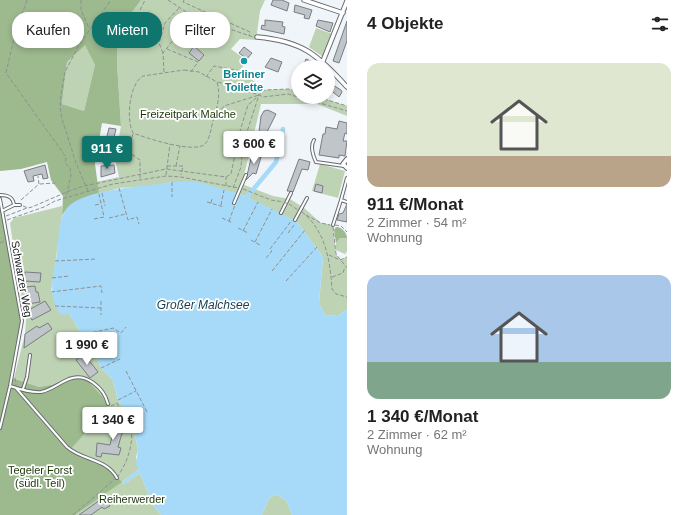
<!DOCTYPE html>
<html lang="de">
<head>
<meta charset="utf-8">
<style>
  body { margin:0; font-family:Arial,sans-serif; background:#f2f2f2; color:#222; height:100vh; display:flex; flex-direction:column; font-size:15px; white-space:nowrap }
  * { box-sizing:border-box; margin:0 }
  p { font-size:13px; color:#767676 }
  .icon { flex:none; width:22px; height:22px; fill:none; stroke:currentColor; stroke-width:2; stroke-linecap:round; stroke-linejoin:round }
  .map { position:relative; flex:1; overflow:hidden }
  .details { display:flex; flex-direction:column; background:#fff; width:344px }
  .details>* { flex:none }
  .hud { position:absolute; left:12px; top:12px; width:275px; height:36px; display:flex; gap:8px }
  .tools { position:absolute; left:291px; top:60px; display:grid; gap:8px }
  .tools a { display:grid; place-items:center; width:44px; height:44px; border-radius:50%; background:#fff; box-shadow:0 2px 6px #0003; font-size:20px }
  .price { position:absolute; translate:-50% -34px; padding:0 9px; border-radius:4px; background:#fff; color:#222; font-size:13px; line-height:26px; filter:drop-shadow(0 1px 2px #0008) }
  .price::after { content:''; position:absolute; left:50%; top:24px; width:12px; height:9px; margin-left:-6px; background:inherit; clip-path:polygon(0 0,100% 0,50% 100%) }
  .price.active { background:#0f766e; color:#fff }
  ul { padding:0; list-style:none }
  li { display:grid; align-content:center; gap:8px; height:212px; padding:0 20px }
  li span { display:grid; place-items:center; height:124px; border-radius:12px; color:#555 }
  li>.icon { margin-inline-start:auto }
  span .icon { width:72px; height:72px; fill:#fffc; stroke-width:1 }
  li b { font-size:17px }
  h2 { display:flex; justify-content:space-between; align-items:center; height:48px; padding:0 20px; font-size:17px }
  .tag { padding:0 14px; border-radius:16px; background:#fff; box-shadow:0 2px 6px #0003; font-size:14px; line-height:36px }
  .tag.active { background:#0f766e; color:#fff }
  main { display:flex; flex:1; min-height:0 }
  .map>svg:first-child { display:block }
  .green { fill:#bed3b3 }
  .forest { fill:#9db98e; fill-rule:evenodd }
  .water { fill:#a7daf8 }
  .lines { fill:none; stroke-linecap:round; stroke-linejoin:round }
  .canal { stroke:#a7daf8; stroke-width:4.5 }
  .building { fill:#c0c5ca; stroke:#797d81 }
  .service-casing { stroke:#666a6e; stroke-width:4 }
  .minor-casing { stroke:#666a6e; stroke-width:5.5 }
  .path { stroke:#8d9194; stroke-width:1; stroke-dasharray:4 2; stroke-linecap:butt }
  .service { stroke:#fff; stroke-width:2 }
  .minor { stroke:#fff; stroke-width:3.5 }
  .path-bridge { stroke:#8d9194; stroke-width:1; stroke-dasharray:4 2; stroke-linecap:butt }
  .culture-dot { fill:#0f9aa8; stroke:#fff; stroke-width:1.5 }
  .labels { text-anchor:middle; dominant-baseline:central; stroke-width:3.5; stroke-linejoin:round; paint-order:stroke }
  .culture-label { font-size:11px; font-weight:bold; fill:#0d838f; stroke:#fff }
  .park-label { font-size:11px; fill:#1b3507; stroke:#fff }
  .street-label { font-size:11px; fill:#191b1d; stroke:#fff }
  .water-label { font-size:12px; font-style:italic; fill:#123d51; stroke:#fff }
</style>
</head>
<body>
<main>
<div class="map">
<svg width="347" height="515" viewBox="0 0 347 515">
  <rect width="100%" height="100%" fill="#f0f5fa"/>
  <path class="green" d="M141 0H265L260 11 256 40 240 39 231 49 247 61 240 70 265 90 289 89 298 92V97H318L347 106V116L317 104H261L242 184 273 196 290 199 304 208 321 223 333 225 336 254 340 260 347 257V309L338 316 325 315 319 303 323 257 297 222 240 194 172 182 156 186 119 188 99 194 96 182 119 177 115 159 121 126 117 63 118 31Z
    M316 28 332 34 323 57 309 47Z
    M85 44 95 65 84 111 62 104 67 62Z
    M320 164 345 171 338 198 312 191Z
    M62 206V216L51 292 69 314 96 356 101 368 113 380 118 400 132 419 138 450 136 457 139 469 122 482 124 484 140 473 153 505 161 515H75L120 483 108 469 69 450 87 431 93 412 96 390 83 375 69 376 56 384 39 387 14 378 25 334 26 320 17 272 10 223 14 218Z
    M340 238H347V251L345 254 336 250V243Z
    M277 494 287 502 292 515H262L269 498Z"/>
  <path class="forest" d="M0 0H141L118 31 117 63 121 126 102 123 95 164 99 194C86 197 68 204 62 216L63 196 51 180 47 162 21 169 0 171ZM85 45 95 65 84 111 62 104 67 62Z
    M0 207 20 316 21 328 10 377 39 387 56 384 69 376 83 375 106 401 107 407 93 412 87 431 70 450 104 465 122 482 75 515H0Z
    M336 227C342 227 347 233 347 238H340L336 243 334 230Z"/>
  <path class="water" d="M172 182H198L240 194 272 209 297 222 323 257 319 303 325 315 338 316 347 309V515H292L287 502 277 494 269 498 262 515H161L153 505 140 473 124 484 122 482 139 469 136 464 138 450 132 419 118 400 113 380 101 368 96 356 69 314 61 315C48 297 52 279 56 259 59 244 57 224 65 211 78 188 148 187 172 182Z"/>
  <g class="lines">
    <path class="canal" d="M247 197 276 162 283 129"/>
  </g>
  <path class="building" d="M273 0H282L289 3 287 11 271 5Z
    M295 5 312 10 309 19 304 18 305 15 294 12Z
    M265 20 283 22 282 26 285 27 284 34 261 29 262 25 265 26Z
    M318 20 333 23 330 32 316 26Z
    M347 21V41L339 63 333 61Z
    M194 46 204 55 199 61 189 53Z
    M244 47 252 53 247 59 239 53Z
    M271 58 282 62 278 72 265 67Z
    M306 59 313 62 312 64 318 67H303Z
    M328 82 341 90 342 92 339 97 328 88Z
    M268 110 276 114 267 132H270L269 139 258 140 261 116 264 111Z
    M339 121 347 123V134L345 133 343 141H347L345 156 339 155V158L319 155 323 134H325L326 127 337 129Z
    M109 128 116 129 109 158 102 157Z
    M252 154 261 157 256 174 253 173 246 180Z
    M299 159 310 162 308 170 302 169 293 192 289 191H287Z
    M45 165 48 178 43 179 42 174 33 176 34 181 28 182 24 171Z
    M114 165 115 173 101 177V166Z
    M316 184 323 186 322 193 314 191Z
    M347 204V222L337 220 339 214 343 213Z
    M25 272 41 273 40 282 24 281Z
    M35 286 36 292H38L40 302 28 304 26 287Z
    M45 301 51 310 32 320 27 311Z
    M48 323 52 329 24 348 25 334 37 326 39 328Z
    M84 354 98 372 90 378 76 360Z
    M126 423 127 432 122 433 118 447 121 448 119 455 102 453 101 457 96 456 97 443 110 445 112 437 110 433V426Z
    M105 499 110 506 104 509 102 507 91 515H79L100 500 101 502Z"/>
  <g class="lines">
    <defs>
      <path id="service" d="M314 140C310 146 313 156 316 162L344 166
        M0 195C8 195 13 197 14 205
        M0 199 22 321 10 386 0 428
        M341 200 347 178
        M234 203 246 175
        M2 211 14 205H20
        M281 213 291 193
        M295 220 307 198
        M333 225 341 200 347 202
        M10 386C19 389 31 393 41 392 51 390 59 383 69 379 86 372 104 388 108 404
        M16 388 67 447C83 461 106 458 117 478
        M23 389 27 377 30 355"/>
      <path id="minor" d="M304 0 343 13
        M257 37C302 41 317 54 347 87
        M323 61 347 1
        M347 159 343 164 347 168"/>
    </defs>
    <use href="#service" class="service-casing"/>
    <use href="#minor" class="minor-casing"/>
    <path class="path" d="M27 0 15 34 6 73 66 157 65 163 70 168 71 175 66 198
      M81 0V10L89 28
      M168 0 191 15
      M184 0 183 2 250 32 249 36
      M140 10 145 0
      M200 18 202 11
      M167 49 198 62 190 73
      M163 53 159 43 165 23 179 8
      M184 70 199 72 217 82C221 97 217 106 213 121 211 128 210 139 205 144 195 154 146 138 133 133 126 120 129 84 143 76Z
      M164 72 163 53 192 16 253 37
      M206 77 214 66 241 71
      M218 82 259 95 263 97 288 94 298 97
      M299 97 347 111
      M318 97 347 106
      M214 119 224 106 259 95
      M133 134 127 151 140 160V180
      M167 166H183L181 175
      M176 166 180 146
      M166 175 170 144
      M172 182V197
      M40 184 55 183
      M226 186V177
      M119 188 128 220 137 217 139 224
      M233 188 241 167 243 144 259 95
      M243 189 271 200 283 202
      M88 191 76 163 62 119 60 107 61 94 65 72 79 45 111 0
      M102 193 105 206
      M21 200 39 184 38 176
      M207 202 224 207
      M211 203 212 199
      M289 204 298 210
      M95 205 100 204
      M221 205 224 190
      M23 206 28 208 32 207 69 191 84 186 166 169 226 177 231 174 232 169 240 131 248 105 265 90 289 89 298 92
      M302 212C326 231 330 261 332 289L336 294 347 297
      M306 215 321 223 330 225
      M6 216 27 208
      M109 218 126 214
      M222 218 233 223
      M94 219 104 217 99 194
      M7 220 44 207 55 201 113 184 166 176 181 177 238 188
      M229 221 235 205
      M335 225 341 226 347 232
      M333 227 336 254 347 268
      M238 228 248 233
      M243 231 258 202
      M288 233 295 224
      M251 240 260 245
      M255 242 272 209
      M0 243 5 241
      M329 255 340 260 347 257
      M266 258 272 251 270 249 292 220
      M55 261 97 259
      M272 271 305 230
      M332 277 343 273 345 267
      M52 278 69 276
      M286 281 317 247
      M51 292 101 286 102 293
      M101 301V315
      M55 306 101 308
      M81 335 113 328 121 333 126 327
      M96 356 109 351 110 355 117 351
      M101 368 120 359
      M126 371 147 412
      M15 378 16 385
      M118 400 136 391
      M111 406 117 403C121 411 129 419 131 428 134 443 127 463 118 476
      M73 515 115 479"/>
    <use href="#service" class="service"/>
    <use href="#minor" class="minor"/>
    <path class="path-bridge" d="M284 202 288 204"/>
  </g>
  <circle class="culture-dot" cx="244" cy="61" r="4"/>
  <g class="labels">
    <g class="culture-label">
      <text x="244" y="74">Berliner<tspan x="244" dy="13">Toilette</tspan></text>
    </g>
    <g class="park-label">
      <text x="188" y="114">Freizeitpark Malche</text>
      <text x="40" y="470">Tegeler Forst<tspan x="40" dy="13">(südl. Teil)</tspan></text>
      <text x="132" y="499">Reiherwerder</text>
    </g>
    <g class="street-label">
      <text transform="translate(22 279) rotate(80)">Schwarzer Weg</text>
    </g>
    <g class="water-label">
      <text x="203" y="305">Großer Malchsee</text>
    </g>
  </g>
</svg>
<div class="tools">
<a><svg class="icon" aria-label="layers" viewBox="0 0 24 24"><path d="M12 4l9 5-9 5-9-5zM3 14l9 5 9-5"/></svg></a>
</div>
<b class="price" style="left:254px;top:165px">3 600 €</b>
<b class="price active" style="left:107px;top:170px">911 €</b>
<b class="price" style="left:87px;top:366px">1 990 €</b>
<b class="price" style="left:113px;top:441px">1 340 €</b>
<div class="hud">
<a class="tag">Kaufen</a>
<a class="tag active">Mieten</a>
<a class="tag">Filter</a>
</div>
</div>
<section class="details">
<h2>4 Objekte<svg class="icon" aria-label="filters" viewBox="0 0 24 24"><path d="M4 7h16M4 17h16"/><circle cx="9" cy="7" r="2"/><circle cx="15" cy="17" r="2"/></svg></h2>
<ul>
<li><span style="background:linear-gradient(#dfe7d0 75%,#b9a48a 0)"><svg class="icon" aria-label="home" viewBox="0 0 24 24"><path d="M3 11l9-7 9 7M6 9v11h12V9"/></svg></span><div><b>911 €/Monat</b><p>2 Zimmer · 54 m²</p><p>Wohnung</p></div></li>
<li><span style="background:linear-gradient(#a9c7e8 70%,#7fa58c 0)"><svg class="icon" aria-label="home" viewBox="0 0 24 24"><path d="M3 11l9-7 9 7M6 9v11h12V9"/></svg></span><div><b>1 340 €/Monat</b><p>2 Zimmer · 62 m²</p><p>Wohnung</p></div></li>
</ul>
</section>
</main>
</body>
</html>
